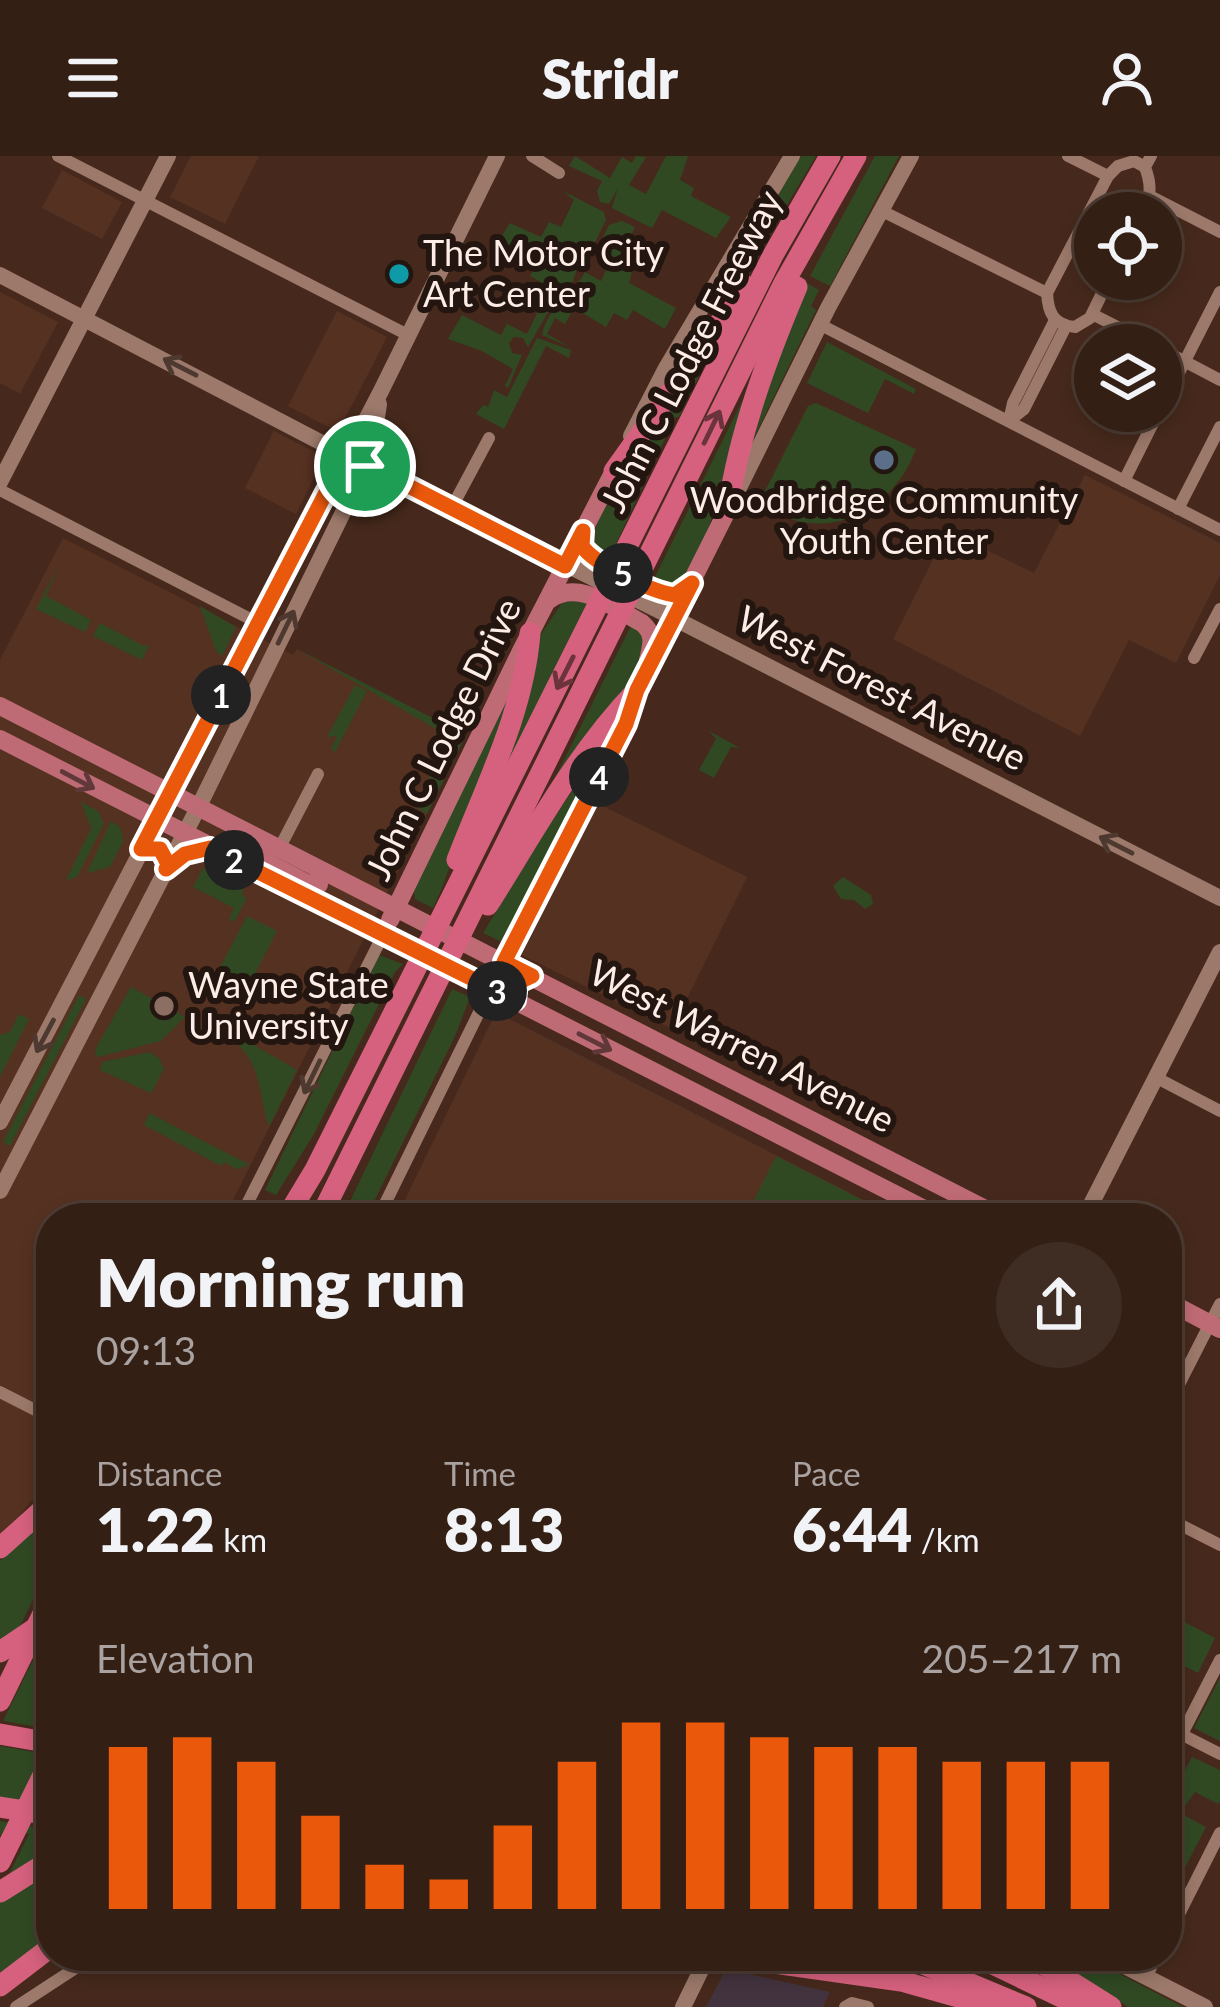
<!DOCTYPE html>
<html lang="en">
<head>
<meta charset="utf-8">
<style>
	body { margin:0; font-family:Lato,sans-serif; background:#3f2c22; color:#f1f3f6; height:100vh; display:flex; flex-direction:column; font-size:45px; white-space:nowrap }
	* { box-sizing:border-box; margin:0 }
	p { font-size:39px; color:#a9a2a0 }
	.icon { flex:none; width:66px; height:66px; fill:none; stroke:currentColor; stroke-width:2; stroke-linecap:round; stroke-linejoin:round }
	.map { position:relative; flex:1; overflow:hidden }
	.panel { position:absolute; left:36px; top:1047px; width:1146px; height:768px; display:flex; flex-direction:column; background:#341f15; border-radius:48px; box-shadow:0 6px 18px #0003,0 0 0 3px #4e3d34 }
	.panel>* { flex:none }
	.buttons { position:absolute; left:1074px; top:36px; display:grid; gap:24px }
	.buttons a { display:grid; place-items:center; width:108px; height:108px; border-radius:50%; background:#341f15; box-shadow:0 6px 18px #0003,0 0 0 3px #4e3d34; font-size:60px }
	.pin { position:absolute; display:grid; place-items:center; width:102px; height:102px; color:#fff; margin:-51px; border:6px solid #fff; border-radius:50%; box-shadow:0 3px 12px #0007 }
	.km { position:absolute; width:60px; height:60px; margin:-30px; border-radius:50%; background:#222; color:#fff; font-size:33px; line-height:60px; text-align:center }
	.round { display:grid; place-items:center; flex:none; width:126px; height:126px; border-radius:63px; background:#3f2c22 }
	.head { display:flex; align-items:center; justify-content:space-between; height:204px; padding:0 60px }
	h1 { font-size:66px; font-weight:800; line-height:90px }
	.stats { display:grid; grid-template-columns:repeat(3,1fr); gap:18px; height:204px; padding:12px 60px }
	.stats div { display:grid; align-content:center }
	.stats b { font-size:60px; font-weight:800 }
	.stats small { font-size:33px; font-weight:400 }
	.stats p { font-size:33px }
	.chart { height:336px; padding:24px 60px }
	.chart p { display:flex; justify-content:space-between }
	.chart svg { width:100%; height:216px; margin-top:12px; stroke:#ea580c; stroke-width:6 }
	header { display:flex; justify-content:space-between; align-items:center; height:156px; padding:0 60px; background:#341f15; font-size:54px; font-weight:800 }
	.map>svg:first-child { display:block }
	.built { fill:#553121 }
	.industrial { fill:#43333f }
	.green { fill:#304923 }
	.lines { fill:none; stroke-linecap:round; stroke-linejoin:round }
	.street { stroke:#9c796a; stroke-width:12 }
	.secondary { stroke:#9c796a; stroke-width:16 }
	.primary { stroke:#bf6b76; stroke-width:18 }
	.highway { stroke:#d6617e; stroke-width:21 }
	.oneway { stroke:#4d3930 }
	.oneway2 { stroke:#6b343c }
	.oneway3 { stroke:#613839 }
	.route-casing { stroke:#fff; stroke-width:24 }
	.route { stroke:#ea580c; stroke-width:15 }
	.culture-dot { fill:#0f9aa8; stroke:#231610; stroke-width:4.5 }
	.service-dot { fill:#5c6f8a; stroke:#231610; stroke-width:4.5 }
	.education-dot { fill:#8d6e63; stroke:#231610; stroke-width:4.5 }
	.labels { text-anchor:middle; stroke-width:12; stroke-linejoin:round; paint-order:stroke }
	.poi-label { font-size:36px; fill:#fdede6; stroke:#231610; text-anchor:start }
	.street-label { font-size:36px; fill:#fdede6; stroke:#231610 }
</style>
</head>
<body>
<header><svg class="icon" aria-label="menu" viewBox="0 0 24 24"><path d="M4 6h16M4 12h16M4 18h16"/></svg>Stridr<svg class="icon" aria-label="person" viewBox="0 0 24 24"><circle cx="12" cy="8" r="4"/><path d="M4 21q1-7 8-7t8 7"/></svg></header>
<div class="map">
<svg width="1220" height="1851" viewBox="0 0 1220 1851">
	<rect width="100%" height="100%" fill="#46291c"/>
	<!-- built -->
	<g class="built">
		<polygon points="191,0 259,0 225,68 170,41"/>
		<polygon points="62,14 122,46 102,83 42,52"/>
		<polygon points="0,136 58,166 20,238 0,227"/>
		<polygon points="337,155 387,181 338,276 288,250"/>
		<polygon points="274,275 324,301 296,358 245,332"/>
		<polygon points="1085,319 1220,387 1220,419 1176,507 1129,484 1080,580 893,483 938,394 952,401 962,382 1034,417"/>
		<polygon points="63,382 293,499 297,493 466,579 224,1062 51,1062 51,1318 13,1369 0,1379 0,504"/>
		<polygon points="597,647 747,721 672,873 522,799"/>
		<polygon points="496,856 899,1062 396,1062"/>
	</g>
	<!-- industrial -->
	<polygon class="industrial" points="726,1813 830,1836 823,1851 706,1851"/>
	<!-- green -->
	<g class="green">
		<polygon points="575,0 610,22 622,1 632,7 636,0 646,1 629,29 646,38 666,0 688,0 680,24 694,32 691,40 731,61 716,82 662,54 652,72 612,52 618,32 609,48 600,46 597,35 602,25 569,10"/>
		<polygon points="801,0 816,0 760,94 749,88"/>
		<polygon points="875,0 899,0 830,130 810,120"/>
		<polygon points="563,35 604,56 606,64 586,104 567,97 565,102 578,109 572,128 559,137 528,191 523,182 514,181 509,187 512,197 522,199 508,232 505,230 513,213 482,195 448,183 462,159 501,179 507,168 527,178 550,131 530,120 536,108 496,89 510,67 541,81 549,66 561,71 574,44"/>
		<path d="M622 65 635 71 617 108 632 117 629 127 676 152 665 173 633 154 627 164 614 157 606 171 574 152 565 168 555 162 547 178 570 191 542 179C548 149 572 141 585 116L601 125 606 114 600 110 611 88 602 83 609 69Z"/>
		<polygon points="807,127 819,134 811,150 816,154 748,294 774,211"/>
		<polygon points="537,182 571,194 569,202 546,190 504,273 476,258 483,249 488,251 494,234 507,241"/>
		<polygon points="827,186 916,233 914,238 885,223 868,257 807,227"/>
		<polygon points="760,209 763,210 708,373 682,425 669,431 653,425"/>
		<path d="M696 212H703L679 261H675L609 403 594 393C583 361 674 243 696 212Z"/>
		<path d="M816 247 916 293C891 360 820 391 759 347L808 250Z"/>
		<polygon points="59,409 46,440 91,464 85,476 36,453"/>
		<polygon points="564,444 587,447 498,628 541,478"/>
		<polygon points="200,450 236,471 222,500 216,495"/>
		<polygon points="100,467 144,490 149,489 142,504 93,480"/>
		<path d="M631 470 645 481C646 520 569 610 544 644Z"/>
		<polygon points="297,493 466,579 427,658 415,650 450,581"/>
		<polygon points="518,518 442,732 433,752 415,743 414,734"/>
		<polygon points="355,529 367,535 335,596 331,593 337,580 327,581"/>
		<polygon points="621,564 504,787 483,777 551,666"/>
		<polygon points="709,575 740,592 731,591 714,622 699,614 716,583"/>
		<polygon points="81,646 98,655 104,668 77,721 66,724 91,672"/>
		<polygon points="111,665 121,672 123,686 110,711 87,717"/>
		<polygon points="203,712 244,734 242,739 247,742 234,766 229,763 234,752 193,731"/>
		<polygon points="843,721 871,739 873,748 865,753 854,744 841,743 833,730"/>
		<polygon points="247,760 277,775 247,834 216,819"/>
		<polygon points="379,799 403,808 395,816 314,978 276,1039 265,1034"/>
		<polygon points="131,831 185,861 161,885 98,901 95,898 97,890"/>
		<polygon points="452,833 470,841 456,878 366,1062 342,1062"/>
		<polygon points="79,839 86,843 10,990 3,986"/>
		<polygon points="19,858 29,863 0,921 0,879 10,876"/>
		<path d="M242 882 297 914 269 971C260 946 262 911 239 890Z"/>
		<polygon points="149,896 159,902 164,913 151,937 100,914 102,906"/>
		<polygon points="149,957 250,1009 236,1013 224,1006 221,1010 144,969"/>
		<polygon points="776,1000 898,1062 745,1062"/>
		<polygon points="51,1359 51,1408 18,1474 0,1486 0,1405"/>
		<polygon points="1167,1457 1215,1482 1198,1517 1167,1501"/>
		<polygon points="51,1474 51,1573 3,1565 46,1478"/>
		<polygon points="1220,1522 1220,1585 1194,1572"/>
		<polygon points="0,1590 51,1599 51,1652 0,1643"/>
		<polygon points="1192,1601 1220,1614 1220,1645 1218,1648 1195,1636 1180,1657 1206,1671 1167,1746 1167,1648"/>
		<polygon points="0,1665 51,1674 51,1780 0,1817 0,1737 29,1678 5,1672 0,1680"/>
		<polygon points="1045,1800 1085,1800 1183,1851 1128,1851"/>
	</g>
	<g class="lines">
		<!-- street -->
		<g class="street">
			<polyline points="58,0 406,178"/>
			<polyline points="532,0 559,17"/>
			<polyline points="1068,0 1108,20"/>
			<polyline points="1150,40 1220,76"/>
			<polyline points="880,54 1047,137"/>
			<path d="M1142 57C1151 39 1152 30 1145 11L1151 0"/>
			<path d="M1109 123 1090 162 1075 171C1053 169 1048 156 1047 137L1108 20 1118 10 1134 5 1145 11"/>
			<polyline points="1092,158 1153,189"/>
			<polyline points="821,169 1220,374"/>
			<polyline points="1161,193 1220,224"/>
			<polyline points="1161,252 1220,136"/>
			<polyline points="1009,265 1024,253 1066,170"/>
			<polyline points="1009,265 1013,247 1055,164"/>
			<polyline points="1124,325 1159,255"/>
			<polyline points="0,334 258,467"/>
			<polyline points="451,353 489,282"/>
			<polyline points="1178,353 1220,271"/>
			<polyline points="1194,502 1220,453"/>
			<polyline points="279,693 318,618"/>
			<polyline points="1155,921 1220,955"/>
			<polyline points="240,1062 383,779"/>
			<polyline points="378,1062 491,832"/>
			<polyline points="0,1236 51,1262"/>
			<polyline points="1167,1252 1220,1148"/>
			<polyline points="1167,1362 1220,1389"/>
			<polyline points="1167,1571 1220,1598"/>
			<polyline points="1182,1578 1220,1504"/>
			<polyline points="1167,1782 1220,1677"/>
			<polyline points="1146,1821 1157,1800"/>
			<polyline points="16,1851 94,1800"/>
			<polyline points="845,1851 852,1847 868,1851"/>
		</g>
		<!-- secondary -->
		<g class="secondary">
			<polyline points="0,119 366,310 654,452 1220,742"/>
			<polyline points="631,280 666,212 792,0"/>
			<polyline points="0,326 168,0"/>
			<polyline points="735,340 828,152 911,0"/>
			<polyline points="0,966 381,235 497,0"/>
			<polyline points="0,1035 198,652 356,330 372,294 379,248"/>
			<polyline points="1084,1062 1220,796"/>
			<polyline points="1105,1800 1205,1851"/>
			<polyline points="683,1851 708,1800"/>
		</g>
		<!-- primary -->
		<g class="primary">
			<path d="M583 375 582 390C595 409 652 436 675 439L692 427"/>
			<path d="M549 444C579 422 613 452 642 467 655 478 652 488 648 504"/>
			<polyline points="0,550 1003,1062"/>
			<polyline points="0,583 942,1062"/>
			<polyline points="239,704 261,703 312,730 319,728 319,714"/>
			<polyline points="165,713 185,698 210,691"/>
			<polyline points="390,764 521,495 614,315"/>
			<polyline points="499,817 626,568 637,534 728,353"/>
			<polyline points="1167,1145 1220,1173"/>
		</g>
		<!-- highway -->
		<g class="highway">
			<polyline points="614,315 746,130"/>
			<path d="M728 353C739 277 767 202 797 131"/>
			<path d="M457 704C485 631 524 556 530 477"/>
			<path d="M488 749C534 676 577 596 637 534"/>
			<polyline points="286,1062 315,1014 773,99 830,0"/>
			<polyline points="320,1062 784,127 856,0"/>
			<polyline points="0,1392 51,1346"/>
			<polyline points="0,1496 34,1473"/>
			<polyline points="0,1545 51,1441"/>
			<polyline points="0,1578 51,1587"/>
			<polyline points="0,1651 51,1659"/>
			<polyline points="0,1706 51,1603"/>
			<polyline points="0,1736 51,1704"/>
			<polyline points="724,1800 901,1825 994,1851"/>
			<polyline points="904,1800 1026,1851"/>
			<polyline points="976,1800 1082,1851"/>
			<polyline points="1030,1800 1111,1851"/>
			<polyline points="0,1830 51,1791"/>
		</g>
	</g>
	<!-- one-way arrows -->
	<defs><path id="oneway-shaft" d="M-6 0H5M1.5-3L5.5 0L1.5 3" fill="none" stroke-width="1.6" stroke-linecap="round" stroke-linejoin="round" transform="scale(3)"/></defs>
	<g class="oneway">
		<use href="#oneway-shaft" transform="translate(180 211) rotate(-153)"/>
		<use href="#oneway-shaft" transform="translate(286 471) rotate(-64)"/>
		<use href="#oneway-shaft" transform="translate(1116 689) rotate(-153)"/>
		<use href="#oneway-shaft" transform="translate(45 880) rotate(118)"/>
		<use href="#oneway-shaft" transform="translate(312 921) rotate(116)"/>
	</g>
	<g class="oneway2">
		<use href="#oneway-shaft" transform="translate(712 271) rotate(-64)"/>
		<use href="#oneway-shaft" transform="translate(565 517) rotate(117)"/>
	</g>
	<g class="oneway3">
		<use href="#oneway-shaft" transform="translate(78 624) rotate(28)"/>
		<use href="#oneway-shaft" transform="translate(595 886) rotate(27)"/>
	</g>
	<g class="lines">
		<!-- route casing -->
		<g class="route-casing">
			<path id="route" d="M346 298 565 410 583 375 582 390C594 408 652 436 675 439L692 427 637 534 626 568 504 806 532 820 517 827 515 844 210 692 185 698 166 713 168 708 160 693H141Z"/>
		</g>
		<!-- route -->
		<use href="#route" class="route"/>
	</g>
	<!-- markers -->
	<circle class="culture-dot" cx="399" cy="118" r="12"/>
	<circle class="service-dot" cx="884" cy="304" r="12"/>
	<circle class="education-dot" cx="164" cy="850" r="12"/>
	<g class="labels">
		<!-- poi labels -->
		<g class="poi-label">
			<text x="423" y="110">The Motor City<tspan x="423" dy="41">Art Center</tspan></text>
			<text x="884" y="357" text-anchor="middle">Woodbridge Community<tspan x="884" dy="41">Youth Center</tspan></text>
			<text x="188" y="842">Wayne State<tspan x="188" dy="41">University</tspan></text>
		</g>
		<!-- street labels -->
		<g class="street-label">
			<text transform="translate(691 195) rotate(-63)" y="13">John C Lodge Freeway</text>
			<text transform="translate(882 532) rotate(27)" y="13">West Forest Avenue</text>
			<text transform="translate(443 583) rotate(-64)" y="13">John C Lodge Drive</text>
			<text transform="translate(742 890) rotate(27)" y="13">West Warren Avenue</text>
		</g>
	</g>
</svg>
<div class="buttons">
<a><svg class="icon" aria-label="locate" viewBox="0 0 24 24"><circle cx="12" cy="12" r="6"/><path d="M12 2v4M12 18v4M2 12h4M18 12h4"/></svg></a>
<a><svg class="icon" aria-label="layers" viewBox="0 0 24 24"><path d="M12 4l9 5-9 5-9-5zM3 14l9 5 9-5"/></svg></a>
</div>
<div class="pin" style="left:365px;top:310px;background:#1e9e55"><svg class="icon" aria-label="arrive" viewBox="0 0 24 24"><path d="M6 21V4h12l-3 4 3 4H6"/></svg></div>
<b class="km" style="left:221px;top:539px">1</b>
<b class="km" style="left:234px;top:704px">2</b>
<b class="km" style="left:497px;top:835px">3</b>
<b class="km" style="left:599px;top:621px">4</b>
<b class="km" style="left:623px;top:417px">5</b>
<section class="panel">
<div class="head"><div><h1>Morning run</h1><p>09:13</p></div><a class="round"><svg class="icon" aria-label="share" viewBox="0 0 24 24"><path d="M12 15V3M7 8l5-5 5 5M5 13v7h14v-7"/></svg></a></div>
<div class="stats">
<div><p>Distance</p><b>1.22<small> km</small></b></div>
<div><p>Time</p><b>8:13</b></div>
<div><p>Pace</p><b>6:44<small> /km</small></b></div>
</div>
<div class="chart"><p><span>Elevation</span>205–217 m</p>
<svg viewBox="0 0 160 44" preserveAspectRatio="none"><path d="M5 44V11M15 44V9M25 44V14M35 44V25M45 44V35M55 44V38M65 44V27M75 44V14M85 44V6M95 44V6M105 44V9M115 44V11M125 44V11M135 44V14M145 44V14M155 44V14"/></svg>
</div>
</section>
</div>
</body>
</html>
